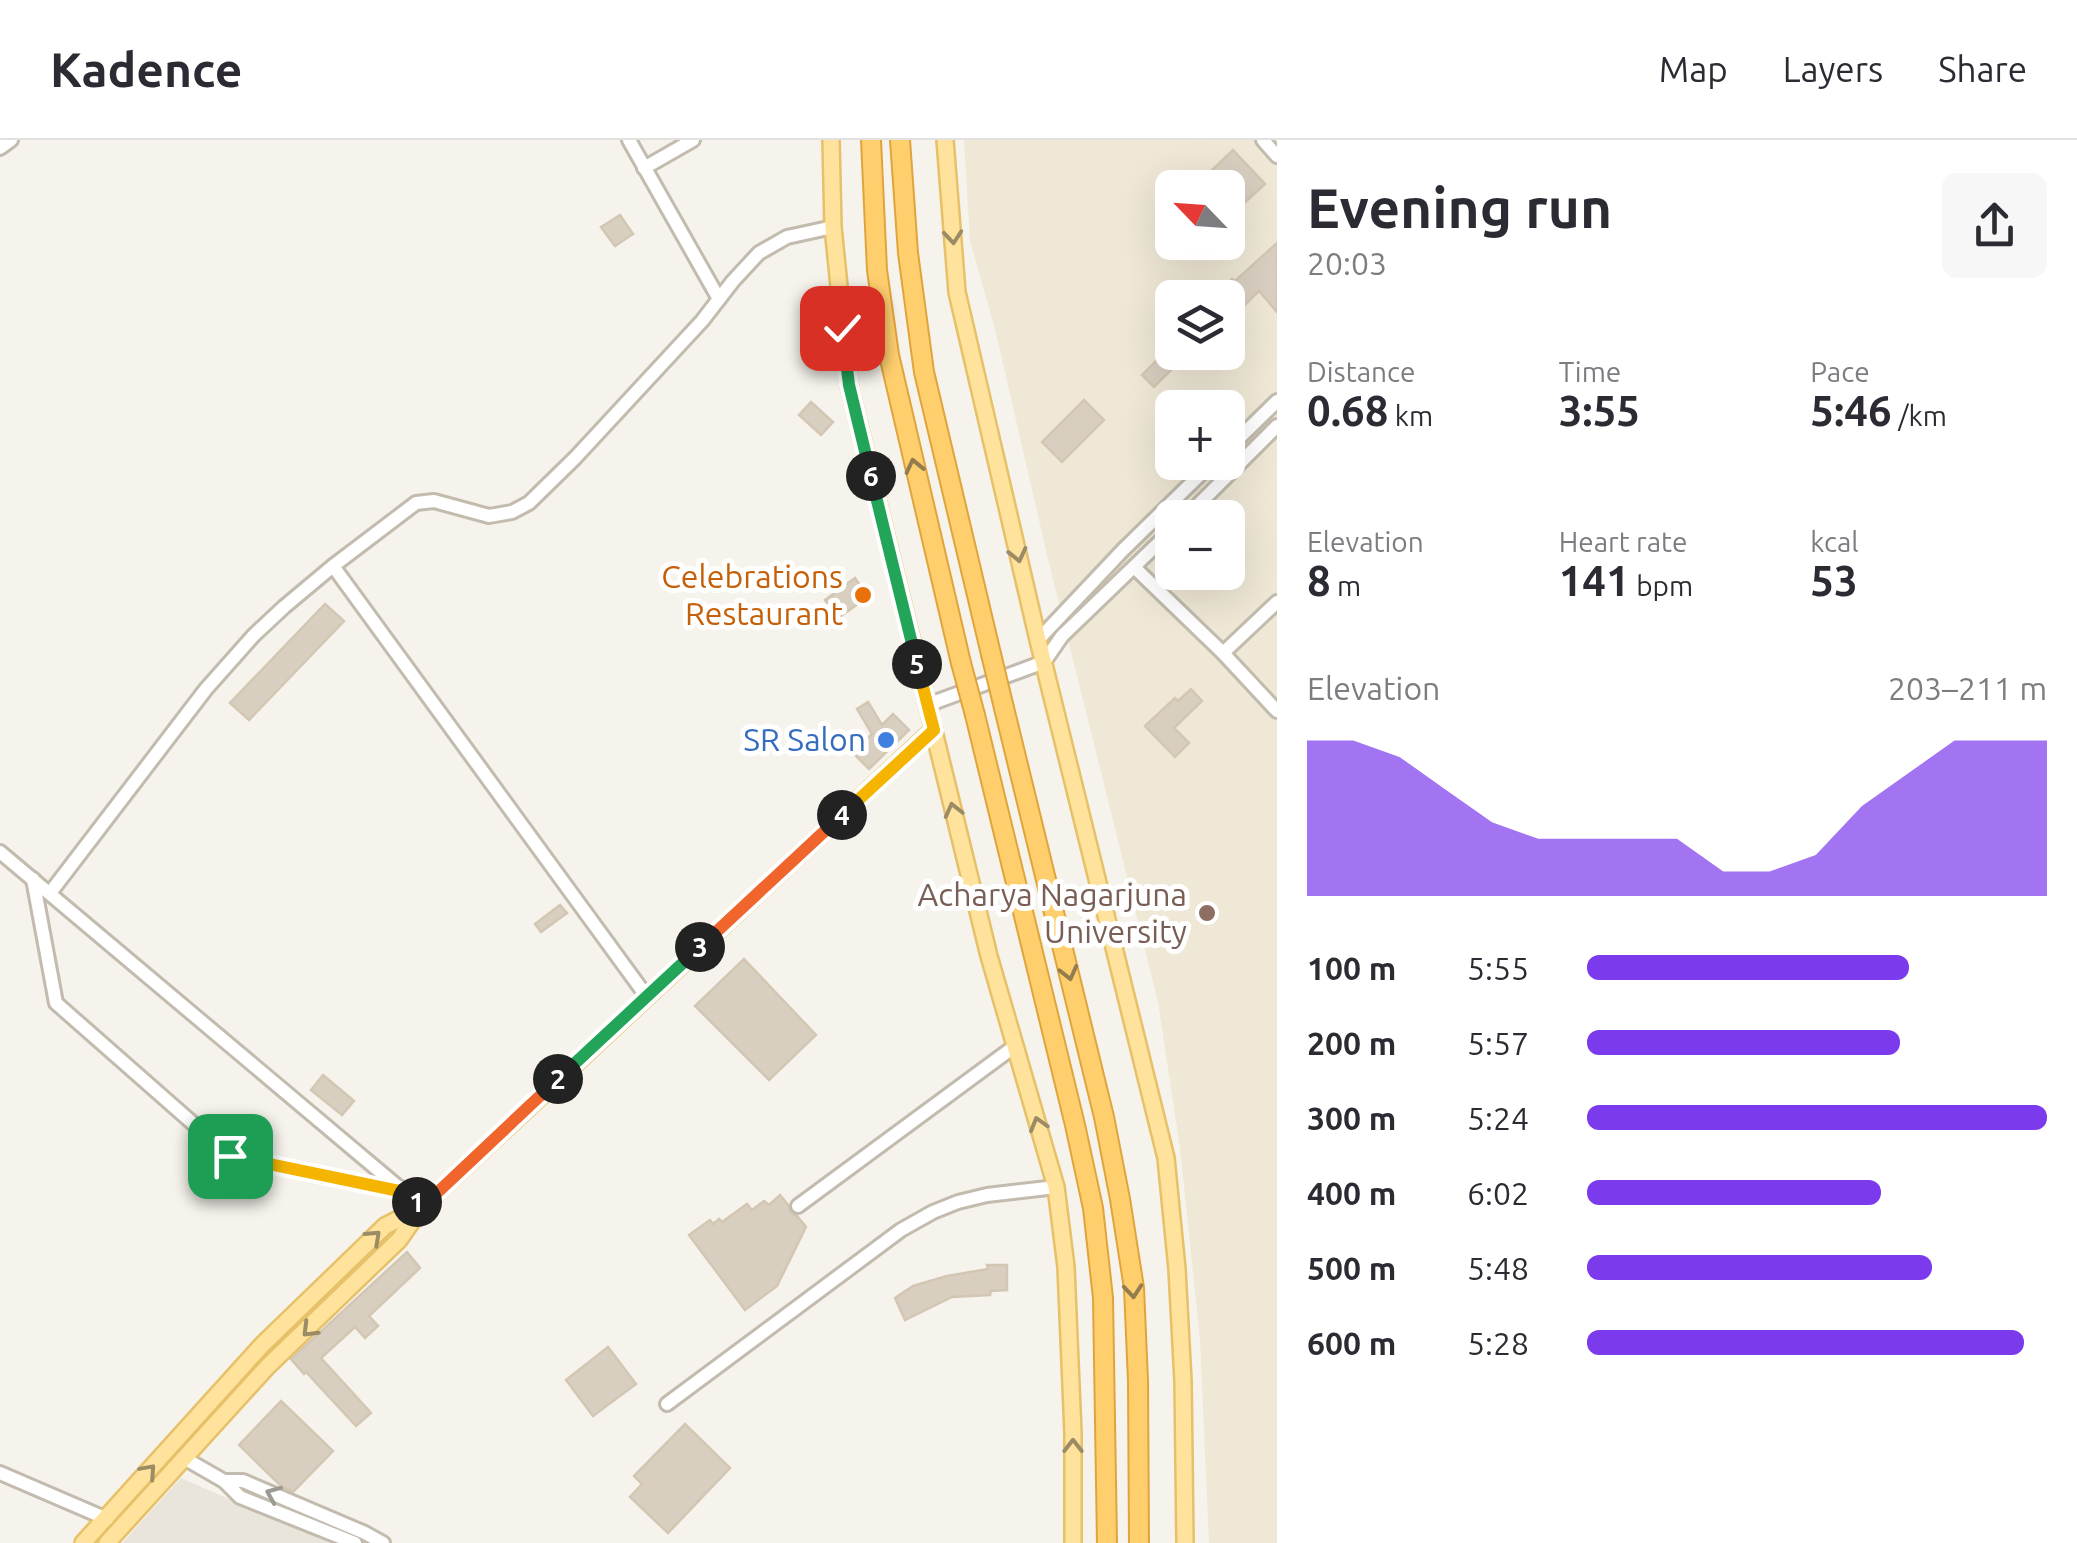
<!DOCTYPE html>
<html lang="en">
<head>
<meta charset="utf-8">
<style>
	body { margin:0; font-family:Ubuntu,sans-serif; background:#f7f7f7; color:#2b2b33; height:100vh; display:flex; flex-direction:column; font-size:38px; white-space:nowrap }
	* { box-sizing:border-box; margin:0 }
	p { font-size:32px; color:#7c7c81 }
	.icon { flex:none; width:55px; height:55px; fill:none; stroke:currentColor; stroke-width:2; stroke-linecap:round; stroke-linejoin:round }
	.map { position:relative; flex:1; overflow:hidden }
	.sheet { display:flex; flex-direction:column; background:#fff; width:800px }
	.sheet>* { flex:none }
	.needle { width:65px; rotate:295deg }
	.controls { position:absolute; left:1155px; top:30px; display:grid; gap:20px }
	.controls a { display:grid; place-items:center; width:90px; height:90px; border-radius:15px; background:#fff; box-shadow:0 10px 40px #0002; font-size:50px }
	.pin { position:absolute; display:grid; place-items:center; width:85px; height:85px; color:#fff; margin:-42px; border-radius:20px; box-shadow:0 5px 15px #0006 }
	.km { position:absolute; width:50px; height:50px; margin:-25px; border-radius:50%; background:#222; color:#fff; font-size:28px; line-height:50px; text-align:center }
	.round { display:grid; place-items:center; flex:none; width:105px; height:105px; border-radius:15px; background:#f7f7f7 }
	.head { display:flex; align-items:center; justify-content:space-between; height:170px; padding:0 30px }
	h1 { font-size:55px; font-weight:700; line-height:75px }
	.metrics { display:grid; grid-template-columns:repeat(3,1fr); gap:15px; height:170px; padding:10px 30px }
	.metrics div { display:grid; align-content:center }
	.metrics b { font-size:42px; font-weight:700 }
	.metrics small { font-size:28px; font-weight:400 }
	.metrics p { font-size:28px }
	.chart { height:280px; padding:20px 30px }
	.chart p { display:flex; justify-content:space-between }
	.chart svg { width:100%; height:180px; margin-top:10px; fill:#7c3aed; opacity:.7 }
	ul { padding:0 30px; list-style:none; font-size:32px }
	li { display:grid; grid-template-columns:160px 120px 1fr; align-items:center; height:75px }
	li i { height:25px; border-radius:12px; background:#7c3aed }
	header { display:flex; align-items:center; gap:60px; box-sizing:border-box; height:140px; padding:0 50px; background:#fff; border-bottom:2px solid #e1e1e2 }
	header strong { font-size:48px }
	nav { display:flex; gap:55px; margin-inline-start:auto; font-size:35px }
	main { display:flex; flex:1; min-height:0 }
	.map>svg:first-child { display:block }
	.residential { fill:#eae5da }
	.education { fill:#efe8d6; fill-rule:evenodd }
	.building { fill:#d8cfc1; stroke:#d3c7b4; stroke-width:2.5 }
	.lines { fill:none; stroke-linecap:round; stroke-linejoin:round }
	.minor-casing { stroke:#c2bbae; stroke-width:18 }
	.major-casing { stroke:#e6c16a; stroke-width:20 }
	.highway-casing { stroke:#e0a43c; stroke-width:22 }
	.minor { stroke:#fff; stroke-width:12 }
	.major { stroke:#ffe39c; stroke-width:15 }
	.highway { stroke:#ffcf6e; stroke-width:18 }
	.highway-bridge-casing { stroke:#e0a43c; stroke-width:22; stroke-linecap:butt }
	.highway-bridge { stroke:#ffcf6e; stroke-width:18 }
	.oneway { stroke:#9c8c66 }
	.oneway2 { stroke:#937c4e }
	.oneway3 { stroke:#9c9892 }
	.split-1-casing { stroke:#fff; stroke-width:20 }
	.split-2-casing { stroke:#fff; stroke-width:20 }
	.split-3-casing { stroke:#fff; stroke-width:20 }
	.split-4-casing { stroke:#fff; stroke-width:20 }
	.split-5-casing { stroke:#fff; stroke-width:20 }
	.split-6-casing { stroke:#fff; stroke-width:20 }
	.split-7-casing { stroke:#fff; stroke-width:20 }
	.split-1 { stroke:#f5b400; stroke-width:12 }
	.split-2 { stroke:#f0652b; stroke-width:12 }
	.split-3 { stroke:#22a559; stroke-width:12 }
	.split-4 { stroke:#f0652b; stroke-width:12 }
	.split-5 { stroke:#f5b400; stroke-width:12 }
	.split-6 { stroke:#22a559; stroke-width:12 }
	.split-7 { stroke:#22a559; stroke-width:12 }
	.food-dot { fill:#e8710a; stroke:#fff; stroke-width:4 }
	.shop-dot { fill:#3f7fe0; stroke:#fff; stroke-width:4 }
	.education-dot { fill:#8d6e63; stroke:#fff; stroke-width:4 }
	.labels { text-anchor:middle; stroke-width:10; stroke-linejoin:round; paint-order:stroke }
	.food-label { font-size:32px; fill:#c56008; stroke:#fff; text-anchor:end }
	.shop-label { font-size:32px; fill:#366cbe; stroke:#fff; text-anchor:end }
	.education-label { font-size:32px; fill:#785e54; stroke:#fff; text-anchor:end }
</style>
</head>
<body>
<header>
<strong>Kadence</strong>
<nav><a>Map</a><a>Layers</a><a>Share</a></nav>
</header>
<main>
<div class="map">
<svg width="1277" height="1403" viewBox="0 0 1277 1403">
	<rect width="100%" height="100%" fill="#f6f3ec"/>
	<!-- residential -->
	<polygon class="residential" points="181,1338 330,1403 122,1403"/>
	<!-- education -->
	<path class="education" d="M964 0H1277V1403H1209L1200 1200 1180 1008 1158 862 1048 419 995 189 970 101ZM1172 48H1228V102H1172ZM1172 158H1228V212H1172ZM1172 268H1228V322H1172ZM1172 378H1228V432H1172Z"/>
	<!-- building -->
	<g class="building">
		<polygon points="1233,10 1265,44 1242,65 1211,31"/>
		<polygon points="620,75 633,94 615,106 601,87"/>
		<polygon points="1277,103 1277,172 1259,151 1228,181 1228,158 1213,158 1232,139 1235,141"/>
		<polygon points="1171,206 1172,212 1177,212 1183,218 1154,247 1142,235"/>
		<polygon points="1084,260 1104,280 1062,322 1042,302"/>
		<polygon points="811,262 833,282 821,295 799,275"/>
		<polygon points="855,438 868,457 838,478 825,460"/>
		<polygon points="325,464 344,481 249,580 230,563"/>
		<polygon points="1191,549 1202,561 1174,588 1189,603 1175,617 1145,586 1175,558 1178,561"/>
		<polygon points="868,562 882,585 893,574 909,590 869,629 853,613 872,594 857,569"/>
		<polygon points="560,765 567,773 541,792 535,784"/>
		<polygon points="744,819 816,895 769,940 695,866"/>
		<polygon points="323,935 354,961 342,975 311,950"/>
		<polygon points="780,1055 788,1065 791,1073 797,1076 806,1087 777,1146 745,1170 689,1095 710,1080 713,1084 719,1079 722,1082 747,1064 752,1070 764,1061 769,1065"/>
		<polygon points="407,1112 420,1128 369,1176 378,1186 365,1198 355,1187 321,1218 371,1273 356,1286 306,1232 304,1234 291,1219"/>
		<polygon points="987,1125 1007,1125 1007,1150 991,1151 990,1155 952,1157 905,1180 895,1158 913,1146 947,1136 988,1129"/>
		<polygon points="608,1207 636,1244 593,1276 566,1240"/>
		<polygon points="281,1261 333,1311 293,1352 282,1347 239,1305"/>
		<polygon points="685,1284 730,1328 668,1393 630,1357 642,1344 634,1336"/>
	</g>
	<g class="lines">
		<!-- minor casing -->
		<g class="minor-casing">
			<g id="minor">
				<polyline points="629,0 719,159"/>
				<polyline points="1263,0 1277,16"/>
				<polyline points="0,8 11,0"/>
				<polyline points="644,28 693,0"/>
				<polyline points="1228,309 1277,261"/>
				<polyline points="1185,378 1277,286"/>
				<polyline points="333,426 647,857"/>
				<polyline points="1135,428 1223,513 1277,571"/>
				<polyline points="1038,500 1123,410 1213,322"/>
				<polyline points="1223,513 1277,462"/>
				<polyline points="927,565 1044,522 1062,496 1172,390"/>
				<polyline points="0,712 422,1067"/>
				<polyline points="33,739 56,863 230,1016 401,1051"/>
				<polyline points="50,753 206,549 254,495 284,467 333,426 416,363 434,361 489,376 512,372 529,363 575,318 702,181 733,141 759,113 787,97 833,87"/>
				<polyline points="798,1066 1015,906"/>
				<polyline points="667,1264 901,1090 933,1072 958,1062 987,1055 1056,1047"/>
				<polyline points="184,1318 224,1341 240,1357 355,1403"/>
				<polyline points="0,1333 107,1379"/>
				<polyline points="224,1341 243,1341 365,1393 383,1403"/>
			</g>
		</g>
		<!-- major casing -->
		<g class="major-casing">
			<g id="major">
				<polyline points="831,0 833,87 849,245 989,816 1056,1047 1066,1127 1073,1293 1073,1403"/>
				<polyline points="945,0 957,152 1038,500 1166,1018 1177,1129 1183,1241 1185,1403"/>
				<polyline points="83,1403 262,1205 385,1086 418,1069"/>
				<polyline points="107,1403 268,1226 399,1100 422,1067 934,589"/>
			</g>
		</g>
		<!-- highway casing -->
		<g class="highway-casing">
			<g id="highway">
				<polyline points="871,0 877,130 889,215 961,523"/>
				<polyline points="900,0 908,113 924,232 991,514"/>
				<polyline points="1004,568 1104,977 1120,1059 1134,1148 1138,1241 1139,1403"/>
				<polyline points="975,575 1075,985 1093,1068 1103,1158 1107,1403"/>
			</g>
		</g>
		<!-- minor -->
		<use href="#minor" class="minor"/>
		<!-- major -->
		<use href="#major" class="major"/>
		<!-- highway -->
		<use href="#highway" class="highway"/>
		<!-- highway-bridge casing -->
		<g class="highway-bridge-casing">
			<g id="highway-bridge">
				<polyline points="991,514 1004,568"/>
				<polyline points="961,523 975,575"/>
			</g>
		</g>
		<!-- highway-bridge -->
		<use href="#highway-bridge" class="highway-bridge"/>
	</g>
	<!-- one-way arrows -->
	<defs><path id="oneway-chevron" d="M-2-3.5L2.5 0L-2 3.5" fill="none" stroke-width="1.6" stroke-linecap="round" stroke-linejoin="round" transform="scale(2.5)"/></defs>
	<g class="oneway">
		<use href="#oneway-chevron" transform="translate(953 97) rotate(85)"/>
		<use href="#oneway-chevron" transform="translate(1018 415) rotate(77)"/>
		<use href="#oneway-chevron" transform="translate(953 670) rotate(-104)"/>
		<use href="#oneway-chevron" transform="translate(1038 984) rotate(-106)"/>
		<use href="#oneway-chevron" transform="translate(374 1097) rotate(-43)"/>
		<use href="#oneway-chevron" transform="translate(309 1190) rotate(135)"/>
		<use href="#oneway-chevron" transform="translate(1073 1306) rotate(-90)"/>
		<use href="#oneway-chevron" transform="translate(149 1331) rotate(-48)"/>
	</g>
	<g class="oneway2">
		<use href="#oneway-chevron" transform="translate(914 326) rotate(-103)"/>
		<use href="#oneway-chevron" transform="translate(1069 833) rotate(76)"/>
		<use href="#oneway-chevron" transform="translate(1133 1151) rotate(85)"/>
	</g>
	<use class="oneway3" href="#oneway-chevron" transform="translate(273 1354) rotate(-157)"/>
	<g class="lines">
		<!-- split-1 casing -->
		<g class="split-1-casing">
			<polyline id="split-1" points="230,1016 404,1052 417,1062"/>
		</g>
		<!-- split-2 casing -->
		<g class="split-2-casing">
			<polyline id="split-2" points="417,1062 422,1067 558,939"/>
		</g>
		<!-- split-3 casing -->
		<g class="split-3-casing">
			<polyline id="split-3" points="558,939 700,807"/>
		</g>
		<!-- split-4 casing -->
		<g class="split-4-casing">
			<polyline id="split-4" points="700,807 842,675"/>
		</g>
		<!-- split-5 casing -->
		<g class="split-5-casing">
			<polyline id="split-5" points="842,675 934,590 917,524"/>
		</g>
		<!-- split-6 casing -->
		<g class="split-6-casing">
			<polyline id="split-6" points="871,336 917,524"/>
		</g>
		<!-- split-7 casing -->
		<g class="split-7-casing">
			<polyline id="split-7" points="842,188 849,245 871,336"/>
		</g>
		<!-- split-1 -->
		<use href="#split-1" class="split-1"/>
		<!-- split-2 -->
		<use href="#split-2" class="split-2"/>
		<!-- split-3 -->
		<use href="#split-3" class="split-3"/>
		<!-- split-4 -->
		<use href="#split-4" class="split-4"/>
		<!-- split-5 -->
		<use href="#split-5" class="split-5"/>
		<!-- split-6 -->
		<use href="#split-6" class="split-6"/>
		<!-- split-7 -->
		<use href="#split-7" class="split-7"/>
	</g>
	<!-- markers -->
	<circle class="food-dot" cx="863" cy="455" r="10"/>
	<circle class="shop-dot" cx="886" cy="600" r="10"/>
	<circle class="education-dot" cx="1207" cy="773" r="10"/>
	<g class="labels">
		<!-- food labels -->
		<g class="food-label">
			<text x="843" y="448">Celebrations<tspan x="843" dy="37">Restaurant</tspan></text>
		</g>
		<!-- shop labels -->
		<g class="shop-label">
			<text x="866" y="611">SR Salon</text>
		</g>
		<!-- education labels -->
		<g class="education-label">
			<text x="1187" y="766">Acharya Nagarjuna<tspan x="1187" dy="37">University</tspan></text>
		</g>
	</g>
</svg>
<div class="controls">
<a><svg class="needle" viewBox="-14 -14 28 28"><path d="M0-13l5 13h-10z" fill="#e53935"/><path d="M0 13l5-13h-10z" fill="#7c7c81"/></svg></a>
<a><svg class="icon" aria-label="layers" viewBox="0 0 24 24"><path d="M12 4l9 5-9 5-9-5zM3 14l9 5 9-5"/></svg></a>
<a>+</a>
<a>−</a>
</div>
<div class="pin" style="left:230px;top:1016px;background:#1e9e55"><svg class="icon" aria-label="arrive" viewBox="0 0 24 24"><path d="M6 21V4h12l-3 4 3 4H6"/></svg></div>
<div class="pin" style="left:842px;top:188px;background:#d93025"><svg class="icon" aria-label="check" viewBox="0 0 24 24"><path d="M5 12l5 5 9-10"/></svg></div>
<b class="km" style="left:417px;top:1062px">1</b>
<b class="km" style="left:558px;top:939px">2</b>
<b class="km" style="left:700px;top:807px">3</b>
<b class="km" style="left:842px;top:675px">4</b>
<b class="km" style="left:917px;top:524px">5</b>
<b class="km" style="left:871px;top:336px">6</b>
</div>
<section class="sheet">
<div class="head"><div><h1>Evening run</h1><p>20:03</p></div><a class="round"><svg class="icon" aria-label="share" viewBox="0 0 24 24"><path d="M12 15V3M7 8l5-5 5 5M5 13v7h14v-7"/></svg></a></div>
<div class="metrics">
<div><p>Distance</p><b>0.68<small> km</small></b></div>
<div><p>Time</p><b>3:55</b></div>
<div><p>Pace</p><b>5:46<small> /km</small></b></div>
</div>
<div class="metrics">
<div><p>Elevation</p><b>8<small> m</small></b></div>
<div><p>Heart rate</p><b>141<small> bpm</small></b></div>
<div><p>kcal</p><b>53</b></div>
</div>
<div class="chart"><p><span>Elevation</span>203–211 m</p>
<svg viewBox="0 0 160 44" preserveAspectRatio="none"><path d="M0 44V6L10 6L20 10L30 18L40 26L50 30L60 30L70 30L80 30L90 38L100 38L110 34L120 22L130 14L140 6L150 6L160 6V44z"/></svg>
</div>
<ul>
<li><b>100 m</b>5:55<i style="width:70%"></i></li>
<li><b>200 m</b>5:57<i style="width:68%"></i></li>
<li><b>300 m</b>5:24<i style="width:100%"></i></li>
<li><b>400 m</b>6:02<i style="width:64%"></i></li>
<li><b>500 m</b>5:48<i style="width:75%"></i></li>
<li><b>600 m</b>5:28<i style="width:95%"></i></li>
</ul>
</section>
</main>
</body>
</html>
